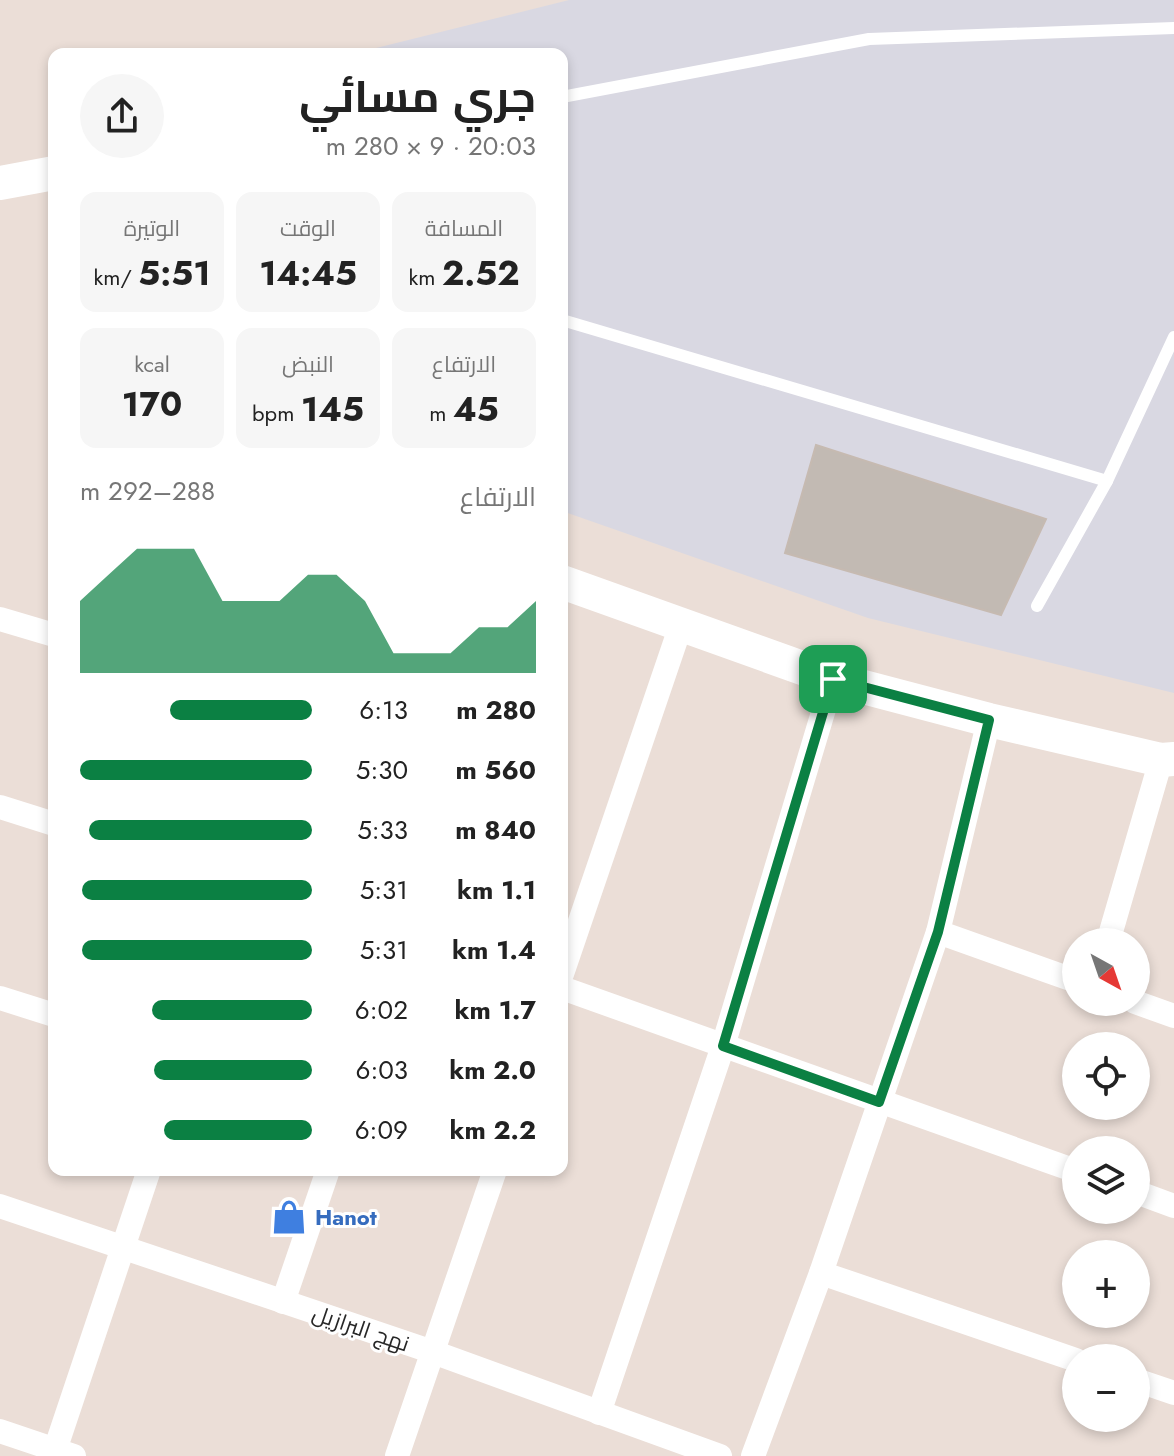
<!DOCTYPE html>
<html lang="ar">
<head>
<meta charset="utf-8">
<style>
	body { margin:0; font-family:Jost,Cairo,sans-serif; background:#f6f6f6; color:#222; direction:rtl; height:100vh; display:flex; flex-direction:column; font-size:30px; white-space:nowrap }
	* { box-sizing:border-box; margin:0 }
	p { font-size:26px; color:#767676 }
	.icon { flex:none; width:44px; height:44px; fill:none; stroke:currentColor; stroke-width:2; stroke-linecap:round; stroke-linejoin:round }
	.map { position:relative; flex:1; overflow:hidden; direction:ltr }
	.sheet { position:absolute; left:48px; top:48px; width:520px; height:1128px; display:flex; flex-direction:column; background:#fff; border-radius:16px; box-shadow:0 4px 12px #0003; direction:rtl }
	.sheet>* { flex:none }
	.needle { width:52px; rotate:140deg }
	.fabs { position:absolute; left:1062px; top:928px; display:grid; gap:16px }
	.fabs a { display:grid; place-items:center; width:88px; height:88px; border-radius:50%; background:#fff; box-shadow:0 4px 12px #0003; font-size:40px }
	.pin { position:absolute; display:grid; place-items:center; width:68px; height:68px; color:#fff; margin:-34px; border-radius:16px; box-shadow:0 4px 12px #0006 }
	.round { display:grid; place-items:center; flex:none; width:84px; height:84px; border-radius:42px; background:#f6f6f6 }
	.headline { display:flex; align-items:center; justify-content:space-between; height:136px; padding:0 32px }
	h1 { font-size:44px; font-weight:700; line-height:60px }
	.stats { display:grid; grid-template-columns:repeat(3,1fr); gap:12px; height:136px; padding:8px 32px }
	.stats div { display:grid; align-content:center; border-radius:16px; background:#f6f6f6; text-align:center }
	.stats b { font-size:34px; font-weight:700 }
	.stats small { font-size:22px; font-weight:400 }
	.stats p { font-size:22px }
	.chart { height:224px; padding:16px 32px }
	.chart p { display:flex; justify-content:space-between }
	.chart svg { width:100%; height:144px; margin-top:8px; fill:#0b8043; opacity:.7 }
	ul { padding:0 32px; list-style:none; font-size:26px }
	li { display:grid; grid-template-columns:128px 96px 1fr; align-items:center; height:60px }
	li i { height:20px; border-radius:10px; background:#0b8043 }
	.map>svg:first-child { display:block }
	.industrial { fill:#d9d8e2 }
	.building { fill:#c2bab3; stroke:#c6bab1; stroke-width:2 }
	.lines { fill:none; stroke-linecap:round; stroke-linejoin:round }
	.lane { stroke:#fff; stroke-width:12 }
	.street { stroke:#fff; stroke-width:24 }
	.secondary { stroke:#fff; stroke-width:34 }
	.route-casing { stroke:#fff; stroke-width:16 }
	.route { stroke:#0b8043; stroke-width:10 }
	.labels { text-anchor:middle; stroke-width:6; stroke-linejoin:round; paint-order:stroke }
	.shop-label { font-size:22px; font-weight:bold; fill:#366cbe; stroke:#fff; text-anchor:start }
	.street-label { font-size:22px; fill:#272727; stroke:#fff }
</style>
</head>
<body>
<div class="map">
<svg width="1174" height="1456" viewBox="0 0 1174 1456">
	<rect width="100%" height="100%" fill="#ebded7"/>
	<!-- industrial -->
	<polygon class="industrial" points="569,0 1174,0 1174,693 868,618 562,511 562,54 352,54"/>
	<!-- building -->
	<polygon class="building" points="816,445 1046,519 1001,615 785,553"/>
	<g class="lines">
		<!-- lane -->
		<g class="lane">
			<polyline points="562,97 869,39 1174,28"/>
			<polyline points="562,320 1107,481"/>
			<polyline points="1037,606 1107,481 1174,337"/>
		</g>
		<!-- street -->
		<g class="street">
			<polyline points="0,619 54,635"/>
			<polyline points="0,807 54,824"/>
			<polyline points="938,932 1076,981"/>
			<polyline points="1108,942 1161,760"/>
			<polyline points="562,974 681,625"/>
			<polyline points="562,988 1076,1171"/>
			<polyline points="0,998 54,1015"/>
			<polyline points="1135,1002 1174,1016"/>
			<polyline points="1136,1192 1174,1206"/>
			<polyline points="0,1206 433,1352 720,1456"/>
			<polyline points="821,1273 1076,1360"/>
			<polyline points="283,1302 328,1170"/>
			<polyline points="1136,1380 1174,1393"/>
			<polyline points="599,1413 723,1046 833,679"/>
			<polyline points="0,1431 74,1456"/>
			<polyline points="53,1456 149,1170"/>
			<polyline points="397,1456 495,1170"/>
			<polyline points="753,1456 821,1273 938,932 989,720"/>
		</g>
		<!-- secondary -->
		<g class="secondary">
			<polyline points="0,183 54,173"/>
			<polyline points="562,582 833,679 989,720 1161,760 1174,759"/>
		</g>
	</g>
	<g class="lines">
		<!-- route casing -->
		<g class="route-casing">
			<polygon id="route" points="833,679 989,720 938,932 879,1102 723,1046"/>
		</g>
		<!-- route -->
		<use href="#route" class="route"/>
	</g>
	<!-- icons -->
	<defs>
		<g id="shop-bare" transform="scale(2.76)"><path d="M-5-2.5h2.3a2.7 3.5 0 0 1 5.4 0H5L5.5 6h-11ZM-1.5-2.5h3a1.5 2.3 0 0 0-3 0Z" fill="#3f7fe0" stroke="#fff" stroke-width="2.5" paint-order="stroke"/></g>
	</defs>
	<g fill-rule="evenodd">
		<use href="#shop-bare" x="289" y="1217"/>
	</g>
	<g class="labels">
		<!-- shop labels -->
		<g class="shop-label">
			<text x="315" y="1225">Hanot</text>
		</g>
		<!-- street labels -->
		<g class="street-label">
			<text transform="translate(361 1328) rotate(19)" y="8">نهج البرازيل</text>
		</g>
	</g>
</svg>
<div class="fabs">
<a><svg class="needle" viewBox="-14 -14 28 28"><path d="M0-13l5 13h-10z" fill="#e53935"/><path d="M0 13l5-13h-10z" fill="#767676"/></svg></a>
<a><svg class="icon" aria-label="locate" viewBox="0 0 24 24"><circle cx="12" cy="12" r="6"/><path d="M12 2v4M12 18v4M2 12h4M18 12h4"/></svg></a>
<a><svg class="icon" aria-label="layers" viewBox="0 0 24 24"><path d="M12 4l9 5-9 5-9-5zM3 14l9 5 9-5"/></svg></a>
<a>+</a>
<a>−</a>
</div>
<div class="pin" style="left:833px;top:679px;background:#1e9e55"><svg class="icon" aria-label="arrive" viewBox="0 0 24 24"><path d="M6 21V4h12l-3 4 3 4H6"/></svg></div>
<section class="sheet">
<div class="headline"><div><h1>جري مسائي</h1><p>20:03 · 9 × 280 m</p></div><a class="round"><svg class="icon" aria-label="share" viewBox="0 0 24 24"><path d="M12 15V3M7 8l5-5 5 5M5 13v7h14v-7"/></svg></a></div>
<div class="stats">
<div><p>المسافة</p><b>2.52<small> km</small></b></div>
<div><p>الوقت</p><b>14:45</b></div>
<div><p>الوتيرة</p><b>5:51<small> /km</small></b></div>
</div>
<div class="stats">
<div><p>الارتفاع</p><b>45<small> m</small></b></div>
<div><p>النبض</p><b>145<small> bpm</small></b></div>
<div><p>kcal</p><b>170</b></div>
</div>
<div class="chart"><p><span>الارتفاع</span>288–292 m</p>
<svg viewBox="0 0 160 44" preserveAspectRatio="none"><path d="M0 44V22L10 14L20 6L30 6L40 6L50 22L60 22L70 22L80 14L90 14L100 22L110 38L120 38L130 38L140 30L150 30L160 22V44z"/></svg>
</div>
<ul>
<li><b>280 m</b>6:13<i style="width:61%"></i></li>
<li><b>560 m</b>5:30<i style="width:100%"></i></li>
<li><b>840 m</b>5:33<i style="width:96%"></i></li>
<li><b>1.1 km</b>5:31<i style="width:99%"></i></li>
<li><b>1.4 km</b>5:31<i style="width:99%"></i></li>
<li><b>1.7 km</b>6:02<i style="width:69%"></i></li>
<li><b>2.0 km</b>6:03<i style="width:68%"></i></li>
<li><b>2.2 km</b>6:09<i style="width:64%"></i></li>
</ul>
</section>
</div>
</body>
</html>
